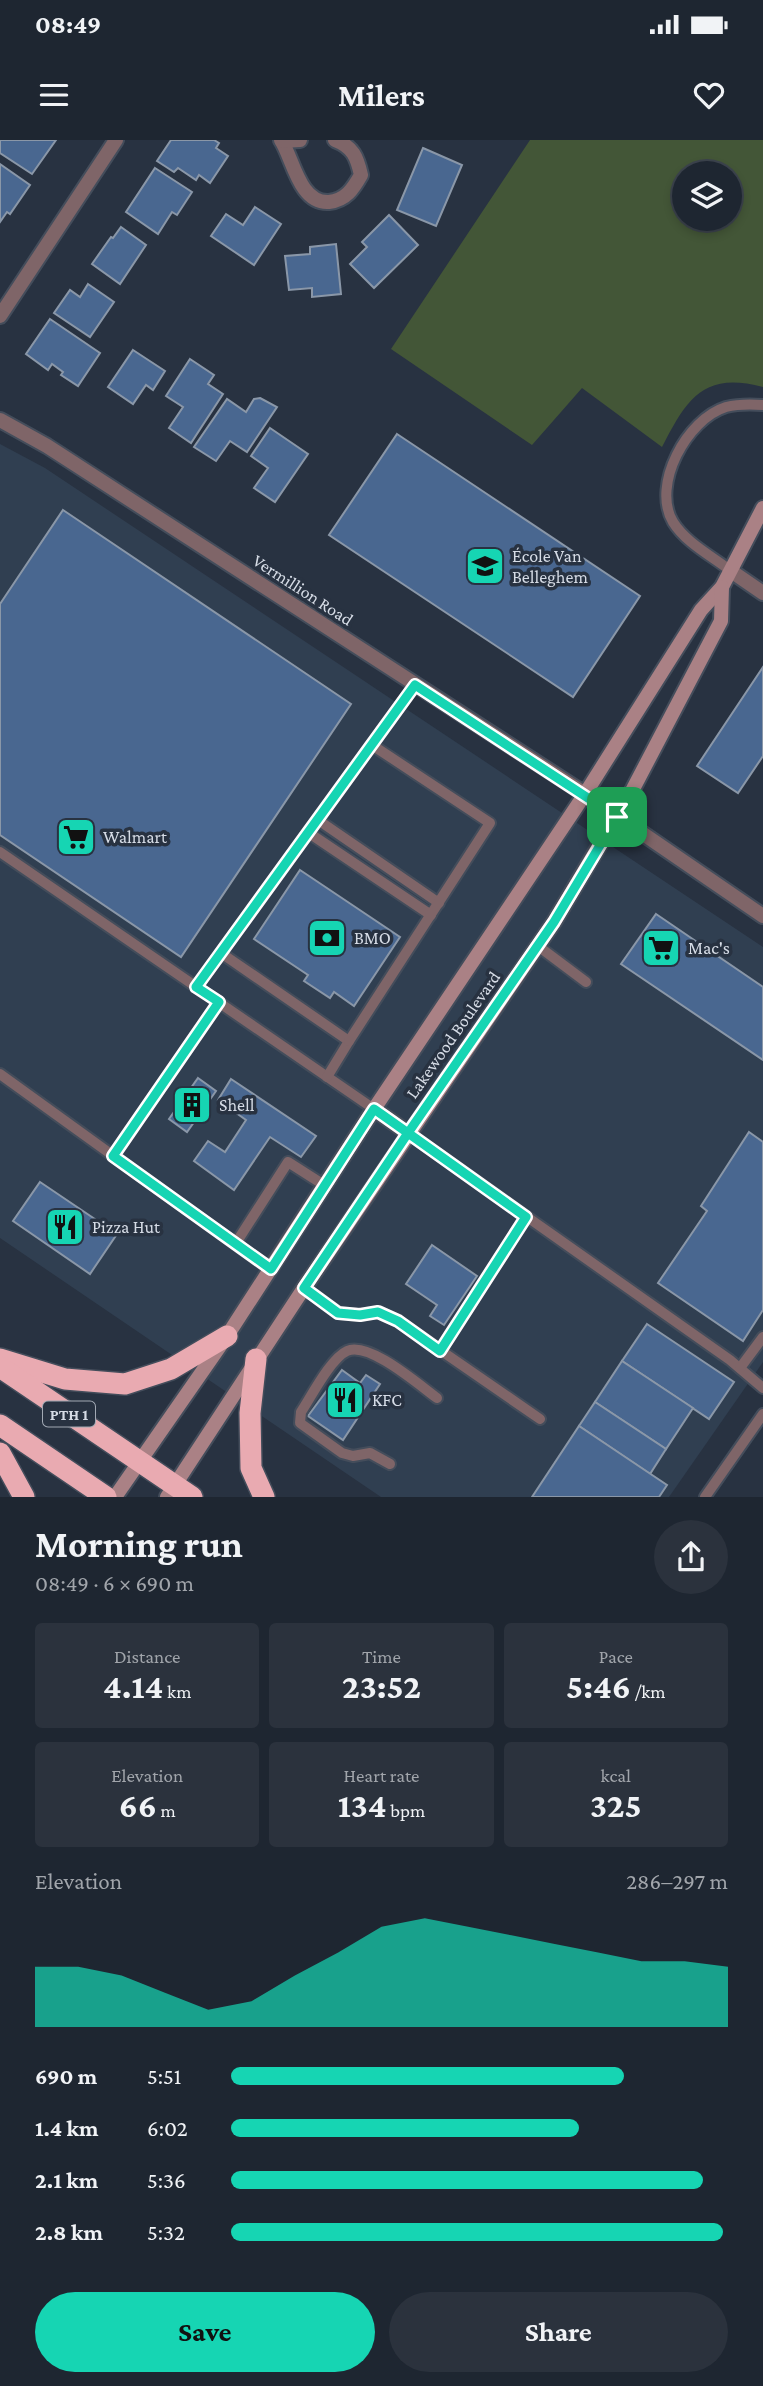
<!DOCTYPE html>
<html lang="en">
<head>
<meta charset="utf-8">
<style>
	body { margin:0; font-family:"Crimson Pro",serif; background:#2b323d; color:#f1f3f6; height:100vh; display:flex; flex-direction:column; font-size:26px; white-space:nowrap }
	* { box-sizing:border-box; margin:0 }
	p { font-size:23px; color:#a1a5ab }
	.icon { flex:none; width:38px; height:38px; fill:none; stroke:currentColor; stroke-width:2; stroke-linecap:round; stroke-linejoin:round }
	.map { position:relative; height:1357px; overflow:hidden }
	.drawer { display:flex; flex-direction:column; background:#1e2631; flex:1 }
	.drawer>* { flex:none }
	.controls { position:absolute; left:672px; top:21px; display:grid; gap:14px }
	.controls a { display:grid; place-items:center; width:70px; height:70px; border-radius:50%; background:#1e2631; box-shadow:0 4px 10px #0003,0 0 0 2px #3c434d; font-size:35px }
	.pin { position:absolute; display:grid; place-items:center; width:60px; height:60px; color:#fff; margin:-30px; border-radius:14px; box-shadow:0 4px 10px #0006 }
	.round { display:grid; place-items:center; flex:none; width:74px; height:74px; border-radius:37px; background:#2b323d }
	.summary { display:flex; align-items:center; justify-content:space-between; height:119px; padding:0 35px }
	h1 { font-size:38px; font-weight:700; line-height:52px }
	.metrics { display:grid; grid-template-columns:repeat(3,1fr); gap:10px; height:119px; padding:7px 35px }
	.metrics div { display:grid; align-content:center; border-radius:7px; background:#2b323d; text-align:center }
	.metrics b { font-size:35px; font-weight:700 }
	.metrics small { font-size:19px; font-weight:400 }
	.metrics p { font-size:19px }
	.chart { height:196px; padding:14px 35px }
	.chart p { display:flex; justify-content:space-between }
	.chart svg { width:100%; height:126px; margin-top:7px; fill:#16d5b3; opacity:.7 }
	.button { display:flex; gap:14px; margin-top:auto; padding:14px 35px }
	.button a { flex:1; height:80px; border-radius:42px; background:#16d5b3; color:#111; font-size:28px; font-weight:700; line-height:80px; text-align:center }
	.button a+a { background:#2b323d; color:#f1f3f6 }
	ul { padding:0 35px; list-style:none; font-size:23px }
	li { display:grid; grid-template-columns:112px 84px 1fr; align-items:center; height:52px }
	li i { height:18px; border-radius:9px; background:#16d5b3 }
	.status { display:flex; justify-content:space-between; align-items:center; height:49px; padding:0 35px; background:#1e2631; direction:ltr }
	.status svg { height:19px; fill:currentColor }
	header { display:flex; justify-content:space-between; align-items:center; height:91px; padding:0 35px; background:#1e2631; font-size:32px; font-weight:700 }
	.map>svg:first-child { display:block }
	.built { fill:#303f51 }
	.green { fill:#435637; fill-rule:evenodd }
	.building { fill:#496790; stroke:#8a97a8; stroke-width:2 }
	.lines { fill:none; stroke-linecap:round; stroke-linejoin:round }
	.lane-casing { stroke:#444d5b; stroke-width:14 }
	.street-casing { stroke:#444d5b; stroke-width:18 }
	.secondary-casing { stroke:#444d5b; stroke-width:18 }
	.highway-casing { stroke:#444d5b; stroke-width:24 }
	.lane { stroke:#7f6568; stroke-width:10 }
	.street { stroke:#7f6568; stroke-width:14 }
	.secondary { stroke:#aa8185; stroke-width:14 }
	.highway { stroke:#e9aab1; stroke-width:21 }
	.route-casing { stroke:#fff; stroke-width:14 }
	.route { stroke:#16d5b3; stroke-width:9 }
	.labels { text-anchor:middle; stroke-width:7; stroke-linejoin:round; paint-order:stroke }
	.shield { fill:#283241; stroke:#a2a9b4; stroke-width:2 }
	.shield-label { font-size:16px; font-weight:bold; fill:#d6dce6 }
	.poi-label { font-size:18px; fill:#d6dce6; stroke:#283241; text-anchor:start }
	.street-label { font-size:18px; fill:#d6dce6; stroke:#283241 }
</style>
</head>
<body>
<div class="status"><b>08:49</b><svg viewBox="0 0 49 12"><path d="M0 12V9h3v3zM5 12V6h3v6zM10 12V3h3v9zM15 12V0h3v12zM26 1h20v11H26zM47 4h2v5h-2z"/></svg></div>
<header><svg class="icon" aria-label="menu" viewBox="0 0 24 24"><path d="M4 6h16M4 12h16M4 18h16"/></svg>Milers<svg class="icon" aria-label="heart" viewBox="0 0 24 24"><path d="M12 20l-8-8c-3-5 5-10 8-4 3-6 11-1 8 4z"/></svg></header>
<div class="map">
<svg width="763" height="1357" viewBox="0 0 763 1357">
	<rect width="100%" height="100%" fill="#283241"/>
	<!-- built -->
	<polygon class="built" points="0,304 45,328 763,807 763,1222 669,1357 381,1357 0,1098"/>
	<!-- green -->
	<path class="green" d="M530 0H763V247C703 231 687 259 662 307L582 248 532 305 391 209ZM684 33H730V79H684Z"/>
	<!-- building -->
	<g class="building">
		<polygon points="0,0 56,0 32,34 0,13"/>
		<polygon points="171,0 214,0 219,3 216,8 228,16 210,43 199,35 196,40 178,28 174,32 157,21"/>
		<polygon points="423,8 462,25 436,86 397,70"/>
		<polygon points="0,24 30,45 10,74 7,72 0,82"/>
		<polygon points="155,28 192,52 177,75 172,72 158,94 126,72"/>
		<polygon points="255,67 281,84 254,125 211,96 226,74 243,85"/>
		<polygon points="389,75 418,105 374,148 350,124 367,107 362,102"/>
		<polygon points="121,87 146,105 120,144 92,124 111,97 113,98"/>
		<polygon points="336,104 341,154 312,157 312,148 289,150 285,116 310,114 310,107"/>
		<polygon points="88,144 114,162 90,197 54,173 70,150 80,157"/>
		<polygon points="50,179 100,213 78,246 61,235 63,232 52,224 48,230 26,214"/>
		<polygon points="133,210 165,231 153,250 146,245 133,264 108,247"/>
		<polygon points="190,219 214,235 208,244 223,254 191,303 169,288 183,267 166,256"/>
		<polygon points="260,258 277,267 247,312 230,301 216,321 194,307 227,259 246,272 254,259"/>
		<polygon points="270,288 308,314 275,362 254,348 268,328 251,316"/>
		<polygon points="397,294 640,456 573,557 329,395"/>
		<polygon points="63,370 351,564 181,817 0,695 0,464"/>
		<polygon points="763,527 763,616 738,653 697,626"/>
		<polygon points="300,730 400,797 354,866 334,852 330,858 304,841 308,835 254,799"/>
		<polygon points="656,774 763,847 763,920 621,824"/>
		<polygon points="198,938 216,951 187,992 169,979"/>
		<polygon points="231,939 316,996 301,1017 270,997 234,1050 194,1021 208,1001 225,1012 246,980 218,960"/>
		<polygon points="749,992 763,1002 763,1170 743,1201 658,1143 707,1071 701,1066"/>
		<polygon points="40,1042 117,1094 90,1134 13,1081"/>
		<polygon points="432,1105 477,1136 444,1185 430,1176 437,1165 406,1144"/>
		<polygon points="647,1184 734,1242 709,1279 622,1221"/>
		<polygon points="622,1221 693,1268 666,1309 595,1262"/>
		<polygon points="342,1230 360,1243 366,1235 380,1244 343,1300 308,1276"/>
		<polygon points="595,1262 666,1309 650,1334 579,1286"/>
		<polygon points="579,1286 667,1345 659,1357 532,1357"/>
	</g>
	<g class="lines">
		<!-- lane casing -->
		<g class="lane-casing">
			<g id="lane">
				<path d="M731 431C712 416 686 403 673 382 651 345 687 279 726 267 738 264 750 264 763 265"/>
				<polyline points="318,680 439,763"/>
				<polyline points="309,693 431,775"/>
				<polyline points="0,712 374,969"/>
				<polyline points="538,806 586,842"/>
				<polyline points="221,813 349,901 327,937"/>
				<polyline points="196,847 415,545"/>
				<polyline points="349,901 490,683 372,605"/>
				<polyline points="0,934 270,1129"/>
				<polyline points="408,993 730,1220 763,1248"/>
				<polyline points="113,1016 219,862"/>
				<polyline points="236,1103 288,1022 324,1045"/>
				<polyline points="304,1148 339,1173 360,1175 378,1172 398,1181 540,1279"/>
				<polyline points="440,1211 526,1077"/>
				<polyline points="740,1228 763,1197"/>
				<path d="M390 1324 370 1313 353 1316 342 1313 300 1283 301 1272C311 1257 331 1218 347 1211 369 1201 419 1245 437 1258"/>
				<polyline points="705,1357 763,1274"/>
			</g>
		</g>
		<!-- street casing -->
		<g class="street-casing">
			<g id="street">
				<path d="M281 0C293 18 299 64 329 62 346 60 353 49 361 35 357 17 353 7 335 0"/>
				<polyline points="282,1 300,0"/>
				<polyline points="0,176 116,0"/>
				<polyline points="0,280 47,306 585,654 763,776"/>
				<polyline points="731,431 763,453"/>
				<polyline points="374,969 408,993"/>
			</g>
		</g>
		<!-- secondary casing -->
		<g class="secondary-casing">
			<g id="secondary">
				<polyline points="115,1357 227,1196 374,969 585,654 701,470 722,447 763,368"/>
				<polyline points="167,1357 304,1148 554,782 633,649 721,481 722,447"/>
			</g>
		</g>
		<!-- highway casing -->
		<g class="highway-casing">
			<g id="highway">
				<polyline points="0,1219 65,1239 125,1244 171,1229 227,1196"/>
				<polyline points="256,1219 250,1273 251,1328 264,1357"/>
				<polyline points="0,1227 192,1357"/>
				<polyline points="0,1285 106,1357"/>
				<polyline points="0,1313 24,1357"/>
			</g>
		</g>
		<!-- lane -->
		<use href="#lane" class="lane"/>
		<!-- street -->
		<use href="#street" class="street"/>
		<!-- secondary -->
		<use href="#secondary" class="secondary"/>
		<!-- highway -->
		<use href="#highway" class="highway"/>
	</g>
	<g class="lines">
		<!-- route casing -->
		<g class="route-casing">
			<polyline id="route" points="617,677 415,545 196,847 219,862 113,1016 271,1129 374,969 408,993 304,1148 338,1173 360,1175 378,1172 398,1181 440,1211 526,1077 408,993 554,782 617,677"/>
		</g>
		<!-- route -->
		<use href="#route" class="route"/>
	</g>
	<!-- icons -->
	<defs>
		<g id="school-square" transform="scale(2.0125)"><rect x="-9" y="-9" width="18" height="18" rx="4" fill="#16d5b3" stroke="#283241"/><path d="M0-5L7-2L0 1L-7-2ZM-4 1L0 2.5L4 1V4Q0 6-4 4Z" fill="#111"/></g>
		<g id="supermarket-square" transform="scale(2.0125)"><rect x="-9" y="-9" width="18" height="18" rx="4" fill="#16d5b3" stroke="#283241"/><path d="M-6-5.5h2.5l.6 2H6L4.5 2H-2.5L-4.4-4H-6ZM-1.5 3.2a1.3 1.3 0 1 0 .1 0ZM3 3.2a1.3 1.3 0 1 0 .1 0Z" fill="#111"/></g>
		<g id="bank-square" transform="scale(2.0125)"><rect x="-9" y="-9" width="18" height="18" rx="4" fill="#16d5b3" stroke="#283241"/><path d="M-6-4H6V4H-6ZM0-2.3a2.3 2.3 0 1 0 0 4.6a2.3 2.3 0 1 0 0-4.6Z" fill="#111"/></g>
		<g id="building-square" transform="scale(2.0125)"><rect x="-9" y="-9" width="18" height="18" rx="4" fill="#16d5b3" stroke="#283241"/><path d="M-4-6H4V6H1V3H-1V6H-4ZM-2.5-4.3h1.7v1.8h-1.7ZM.8-4.3h1.7v1.8H.8ZM-2.5-1h1.7V.8h-1.7ZM.8-1h1.7V.8H.8Z" fill="#111"/></g>
		<g id="restaurant-square" transform="scale(2.0125)"><rect x="-9" y="-9" width="18" height="18" rx="4" fill="#16d5b3" stroke="#283241"/><path d="M-5-6h1v4h1v-4h1v4h1v-4h1v5L-1.5 .5V6h-2V.5L-5-1ZM5-6V6H3V1.5H1.5Q1.5-4 5-6Z" fill="#111"/></g>
	</defs>
	<g fill-rule="evenodd">
		<use href="#school-square" x="485" y="426"/>
		<use href="#supermarket-square" x="76" y="697"/>
		<use href="#bank-square" x="327" y="798"/>
		<use href="#supermarket-square" x="661" y="808"/>
		<use href="#building-square" x="192" y="965"/>
		<use href="#restaurant-square" x="65" y="1087"/>
		<use href="#restaurant-square" x="345" y="1260"/>
	</g>
	<g class="labels">
		<!-- shield labels -->
		<rect class="shield" x="43" y="1261.5" width="52" height="25" rx="5"/>
		<g class="shield-label">
			<text x="69" y="1280">PTH 1</text>
		</g>
		<!-- poi labels -->
		<g class="poi-label">
			<text x="512" y="422">École Van<tspan x="512" dy="21">Belleghem</tspan></text>
			<text x="103" y="703">Walmart</text>
			<text x="354" y="804">BMO</text>
			<text x="688" y="814">Mac's</text>
			<text x="219" y="971">Shell</text>
			<text x="92" y="1093">Pizza Hut</text>
			<text x="372" y="1266">KFC</text>
		</g>
		<!-- street labels -->
		<g class="street-label">
			<text transform="translate(303 450) rotate(33)" y="6">Vermillion Road</text>
			<text transform="translate(453 895) rotate(-55)" y="6">Lakewood Boulevard</text>
		</g>
	</g>
</svg>
<div class="controls">
<a><svg class="icon" aria-label="layers" viewBox="0 0 24 24"><path d="M12 4l9 5-9 5-9-5zM3 14l9 5 9-5"/></svg></a>
</div>
<div class="pin" style="left:617px;top:677px;background:#1e9e55"><svg class="icon" aria-label="arrive" viewBox="0 0 24 24"><path d="M6 21V4h12l-3 4 3 4H6"/></svg></div>
</div>
<section class="drawer">
<div class="summary"><div><h1>Morning run</h1><p>08:49 · 6 × 690 m</p></div><a class="round"><svg class="icon" aria-label="share" viewBox="0 0 24 24"><path d="M12 15V3M7 8l5-5 5 5M5 13v7h14v-7"/></svg></a></div>
<div class="metrics">
<div><p>Distance</p><b>4.14<small> km</small></b></div>
<div><p>Time</p><b>23:52</b></div>
<div><p>Pace</p><b>5:46<small> /km</small></b></div>
</div>
<div class="metrics">
<div><p>Elevation</p><b>66<small> m</small></b></div>
<div><p>Heart rate</p><b>134<small> bpm</small></b></div>
<div><p>kcal</p><b>325</b></div>
</div>
<div class="chart"><p><span>Elevation</span>286–297 m</p>
<svg viewBox="0 0 160 44" preserveAspectRatio="none"><path d="M0 44V23L10 23L20 26L30 32L40 38L50 35L60 26L70 18L80 9L90 6L100 9L110 12L120 15L130 18L140 21L150 21L160 23V44z"/></svg>
</div>
<ul>
<li><b>690 m</b>5:51<i style="width:79%"></i></li>
<li><b>1.4 km</b>6:02<i style="width:70%"></i></li>
<li><b>2.1 km</b>5:36<i style="width:95%"></i></li>
<li><b>2.8 km</b>5:32<i style="width:99%"></i></li>
</ul>
<div class="button"><a>Save</a><a>Share</a></div>
</section>
</body>
</html>
